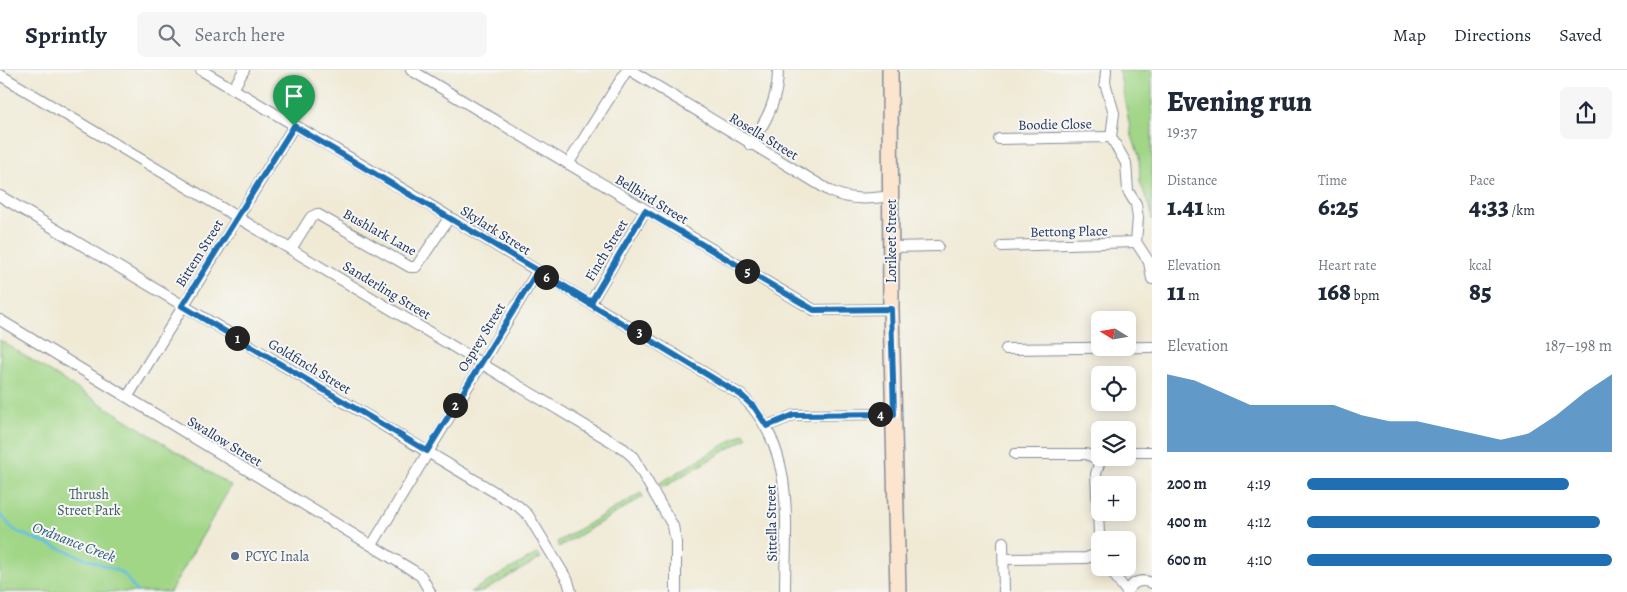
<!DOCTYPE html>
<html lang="en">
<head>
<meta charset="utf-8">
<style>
	body { margin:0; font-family:Alegreya,serif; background:#f6f6f7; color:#1f2937; height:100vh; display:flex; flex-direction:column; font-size:19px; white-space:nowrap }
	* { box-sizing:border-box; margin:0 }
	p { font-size:16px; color:#747a83 }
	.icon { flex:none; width:28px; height:28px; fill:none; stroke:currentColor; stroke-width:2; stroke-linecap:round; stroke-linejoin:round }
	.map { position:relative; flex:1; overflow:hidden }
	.side { display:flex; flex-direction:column; background:#fff; width:475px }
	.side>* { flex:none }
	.needle { width:32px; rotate:281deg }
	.tools { position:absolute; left:1091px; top:241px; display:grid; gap:10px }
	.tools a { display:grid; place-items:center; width:45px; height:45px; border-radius:8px; background:#fff; box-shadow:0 2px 12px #0003; font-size:25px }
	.pin { position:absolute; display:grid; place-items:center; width:42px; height:42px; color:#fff; margin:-51px -21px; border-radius:50% 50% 50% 0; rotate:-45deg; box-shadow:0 0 5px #0007 }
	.pin .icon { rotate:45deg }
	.km { position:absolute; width:25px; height:25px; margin:-12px; border-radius:50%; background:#222; color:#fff; font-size:14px; line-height:25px; text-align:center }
	.round { display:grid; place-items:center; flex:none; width:52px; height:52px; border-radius:8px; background:#f6f6f7 }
	.summary { display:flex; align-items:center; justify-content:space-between; height:85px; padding:0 15px }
	h1 { font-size:28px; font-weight:800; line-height:38px }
	.metrics { display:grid; grid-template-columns:repeat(3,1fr); gap:8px; height:85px; padding:5px 15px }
	.metrics div { display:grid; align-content:center }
	.metrics b { font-size:25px; font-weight:800 }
	.metrics small { font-size:14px; font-weight:400 }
	.metrics p { font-size:14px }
	.chart { height:140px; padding:10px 15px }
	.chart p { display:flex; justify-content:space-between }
	.chart svg { width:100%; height:90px; margin-top:5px; fill:#1f6fb2; opacity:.7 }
	ul { padding:0 15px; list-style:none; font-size:16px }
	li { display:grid; grid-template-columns:80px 60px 1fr; align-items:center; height:38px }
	li i { height:12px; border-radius:6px; background:#1f6fb2 }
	header { display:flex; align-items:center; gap:30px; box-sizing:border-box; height:70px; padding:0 25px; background:#fff; border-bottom:1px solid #e0e1e3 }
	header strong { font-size:24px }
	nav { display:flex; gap:28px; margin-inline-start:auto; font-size:18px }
	.search { width:350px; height:45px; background:#f6f6f7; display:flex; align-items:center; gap:12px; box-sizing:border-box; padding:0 18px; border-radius:8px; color:#747a83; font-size:19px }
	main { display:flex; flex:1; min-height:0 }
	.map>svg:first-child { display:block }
	.grass { fill:url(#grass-dots); stroke:#5e8272 }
	.park { fill:#a1d687; stroke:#5e8272 }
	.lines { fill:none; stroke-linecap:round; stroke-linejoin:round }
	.stream { stroke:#64bfe2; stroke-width:2.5 }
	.street-casing { stroke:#868c9a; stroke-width:12 }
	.secondary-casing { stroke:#868c9a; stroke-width:18 }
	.street { stroke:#fff; stroke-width:10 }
	.secondary { stroke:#fce5cf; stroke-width:15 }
	.route-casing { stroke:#fff; stroke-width:10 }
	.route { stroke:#1f6fb2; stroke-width:6 }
	.service-dot { fill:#5c6f8a; stroke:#f6f6f2; stroke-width:2 }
	.labels { text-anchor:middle; stroke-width:4; stroke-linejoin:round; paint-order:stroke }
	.street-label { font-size:14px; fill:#1b2f5e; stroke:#f6f6f2 }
	.park-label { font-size:14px; fill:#3c5968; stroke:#f6f6f2 }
	.service-label { font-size:14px; fill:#4e5e75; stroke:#f6f6f2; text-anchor:start }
	.water-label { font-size:15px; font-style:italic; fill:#315a86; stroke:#f6f6f2 }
</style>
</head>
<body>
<header>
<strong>Sprintly</strong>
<div class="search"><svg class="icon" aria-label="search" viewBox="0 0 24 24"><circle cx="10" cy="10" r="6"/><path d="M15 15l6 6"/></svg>Search here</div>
<nav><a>Map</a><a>Directions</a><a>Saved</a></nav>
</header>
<main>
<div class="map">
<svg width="1152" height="522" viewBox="0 0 1152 522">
	<defs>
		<pattern id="grass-dots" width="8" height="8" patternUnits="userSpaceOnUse" patternTransform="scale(1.25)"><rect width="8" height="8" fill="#a1d687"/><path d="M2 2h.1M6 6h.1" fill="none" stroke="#8ab877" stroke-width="1.8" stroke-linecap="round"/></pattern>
	</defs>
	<rect width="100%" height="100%" fill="#f6f6f2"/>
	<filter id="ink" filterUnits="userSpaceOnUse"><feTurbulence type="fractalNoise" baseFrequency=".02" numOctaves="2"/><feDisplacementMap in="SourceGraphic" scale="10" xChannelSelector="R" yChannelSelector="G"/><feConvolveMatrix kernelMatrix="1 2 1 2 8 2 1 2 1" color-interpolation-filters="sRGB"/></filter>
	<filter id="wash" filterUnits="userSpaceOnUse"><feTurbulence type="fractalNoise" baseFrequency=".0096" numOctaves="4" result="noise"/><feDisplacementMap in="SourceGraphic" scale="20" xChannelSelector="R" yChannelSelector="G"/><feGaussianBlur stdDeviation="1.12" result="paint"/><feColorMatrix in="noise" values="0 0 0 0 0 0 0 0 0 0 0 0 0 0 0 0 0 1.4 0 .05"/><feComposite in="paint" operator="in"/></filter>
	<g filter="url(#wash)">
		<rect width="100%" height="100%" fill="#f0ead5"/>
		<!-- grass -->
		<g class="grass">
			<polygon points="744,363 747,368 662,418 660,413"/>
			<polygon points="641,423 643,427 559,477 557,472"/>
			<polygon points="538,483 541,488 482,522 470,522"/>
		</g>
		<!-- park -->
		<g class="park">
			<polygon points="1119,0 1152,0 1152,150 1151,141 1140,112 1139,86 1131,63"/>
			<polygon points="0,270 231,416 170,522 0,522"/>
		</g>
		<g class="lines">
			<!-- stream -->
			<polyline class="stream" points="0,444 13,459 20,463 123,503 137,522"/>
		</g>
	</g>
	<g filter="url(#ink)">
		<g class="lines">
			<!-- street casing -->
			<g class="street-casing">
				<g id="street">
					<path d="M201 0 423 131 741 325C797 379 785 451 785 522"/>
					<polyline points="411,0 814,240 891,239"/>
					<path d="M630 0 830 121C850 131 870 129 892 126"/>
					<polyline points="1106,0 1105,13 1114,43 1111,67 1126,93 1128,121 1136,134 1138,148 1136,172 1149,192 1152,209"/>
					<polyline points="0,5 624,379 633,387 673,456 676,472 676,522"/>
					<polyline points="233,19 244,0"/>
					<polyline points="999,69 1111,67"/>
					<path d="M750 75C767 50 778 30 778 0"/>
					<polyline points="568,94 627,0"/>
					<polyline points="0,126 518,436 528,445 568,511 571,522"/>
					<polyline points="1002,176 1136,172"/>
					<polyline points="891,177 938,176"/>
					<polyline points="291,179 311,147 317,144 410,197 416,197 449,148"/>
					<polyline points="591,232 645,141"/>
					<polyline points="0,250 412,500 421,506 430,522"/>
					<polyline points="1006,279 1152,277"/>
					<polyline points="128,326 294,56"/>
					<polyline points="767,356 794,345 894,344"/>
					<polyline points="1128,382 1152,382"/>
					<polyline points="1015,384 1086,384 1100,390"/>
					<polyline points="1003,472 1004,522"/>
					<polyline points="372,475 537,202"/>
					<polyline points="1100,483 1096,404 1100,390 1105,388"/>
					<polyline points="1004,489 1086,488 1100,483"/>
					<polyline points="1109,498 1127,522"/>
					<path d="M1127 522C1133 511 1141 509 1152 513"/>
				</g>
			</g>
			<!-- secondary casing -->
			<g class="secondary-casing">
				<polyline id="secondary" points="890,0 891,239 898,522"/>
			</g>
			<!-- street -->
			<use href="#street" class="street"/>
			<!-- secondary -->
			<use href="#secondary" class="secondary"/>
		</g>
	</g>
	<g class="lines" filter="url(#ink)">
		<!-- route casing -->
		<g class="route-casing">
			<polyline id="route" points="294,56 182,236 427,381 537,202 741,325 755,338 767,356 794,345 894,344 891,239 814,240 645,141 591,232 294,56"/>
		</g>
		<!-- route -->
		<use href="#route" class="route"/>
	</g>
	<!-- markers -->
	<circle class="service-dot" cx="235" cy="486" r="5"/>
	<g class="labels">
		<!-- street labels -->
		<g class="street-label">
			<text transform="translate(1055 54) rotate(-1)" y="5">Boodie Close</text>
			<text transform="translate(764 66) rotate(31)" y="5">Rosella Street</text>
			<text transform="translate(652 129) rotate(31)" y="5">Bellbird Street</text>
			<text transform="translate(496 160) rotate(32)" y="5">Skylark Street</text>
			<text transform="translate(1069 161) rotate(-1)" y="5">Bettong Place</text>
			<text transform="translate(380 162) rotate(29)" y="5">Bushlark Lane</text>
			<text transform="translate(891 171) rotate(-90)" y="5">Lorikeet Street</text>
			<text transform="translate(606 180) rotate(-59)" y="5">Finch Street</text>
			<text transform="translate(199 183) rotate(-58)" y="5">Bittem Street</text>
			<text transform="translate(387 220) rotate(31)" y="5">Sanderling Street</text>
			<text transform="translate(481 267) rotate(-59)" y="5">Osprey Street</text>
			<text transform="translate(310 296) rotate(31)" y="5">Goldfinch Street</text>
			<text transform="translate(225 371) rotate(31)" y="5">Swallow Street</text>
			<text transform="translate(771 453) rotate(-91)" y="5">Sittella Street</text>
		</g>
		<!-- park labels -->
		<g class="park-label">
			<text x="89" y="429">Thrush<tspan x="89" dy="16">Street Park</tspan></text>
		</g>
		<!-- service labels -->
		<g class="service-label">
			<text x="245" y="491">PCYC Inala</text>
		</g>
		<!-- water labels -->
		<g class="water-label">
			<text transform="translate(74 472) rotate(21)" y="5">Ordnance Creek</text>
		</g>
	</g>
</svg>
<div class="tools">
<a><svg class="needle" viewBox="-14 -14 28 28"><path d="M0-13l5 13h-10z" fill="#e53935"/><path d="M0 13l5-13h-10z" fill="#747a83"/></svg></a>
<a><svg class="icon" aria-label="locate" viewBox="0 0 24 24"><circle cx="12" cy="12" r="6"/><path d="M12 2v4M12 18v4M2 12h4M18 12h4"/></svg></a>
<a><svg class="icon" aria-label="layers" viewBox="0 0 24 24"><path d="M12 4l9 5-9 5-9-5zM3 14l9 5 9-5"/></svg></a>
<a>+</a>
<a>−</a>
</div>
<div class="pin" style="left:294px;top:56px;background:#1e9e55"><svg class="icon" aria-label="arrive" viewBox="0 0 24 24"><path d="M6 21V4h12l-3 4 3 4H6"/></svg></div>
<b class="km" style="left:237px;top:268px">1</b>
<b class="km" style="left:455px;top:335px">2</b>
<b class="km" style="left:639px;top:262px">3</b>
<b class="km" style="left:880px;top:344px">4</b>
<b class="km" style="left:747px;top:201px">5</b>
<b class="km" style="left:546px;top:207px">6</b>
</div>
<section class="side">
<div class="summary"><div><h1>Evening run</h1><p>19:37</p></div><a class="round"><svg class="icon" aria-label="share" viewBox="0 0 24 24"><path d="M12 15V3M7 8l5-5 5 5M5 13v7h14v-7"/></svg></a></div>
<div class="metrics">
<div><p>Distance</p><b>1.41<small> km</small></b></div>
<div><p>Time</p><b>6:25</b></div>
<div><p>Pace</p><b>4:33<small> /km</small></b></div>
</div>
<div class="metrics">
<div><p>Elevation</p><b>11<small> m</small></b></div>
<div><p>Heart rate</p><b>168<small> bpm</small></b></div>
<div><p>kcal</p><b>85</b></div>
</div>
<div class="chart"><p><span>Elevation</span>187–198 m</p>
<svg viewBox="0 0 160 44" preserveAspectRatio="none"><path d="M0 44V6L10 9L20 15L30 21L40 21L50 21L60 21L70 26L80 29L90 29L100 32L110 35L120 38L130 35L140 26L150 15L160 6V44z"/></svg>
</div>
<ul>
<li><b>200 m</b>4:19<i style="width:86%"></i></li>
<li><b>400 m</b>4:12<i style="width:96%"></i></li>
<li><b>600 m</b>4:10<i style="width:100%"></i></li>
</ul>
</section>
</main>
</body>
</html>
